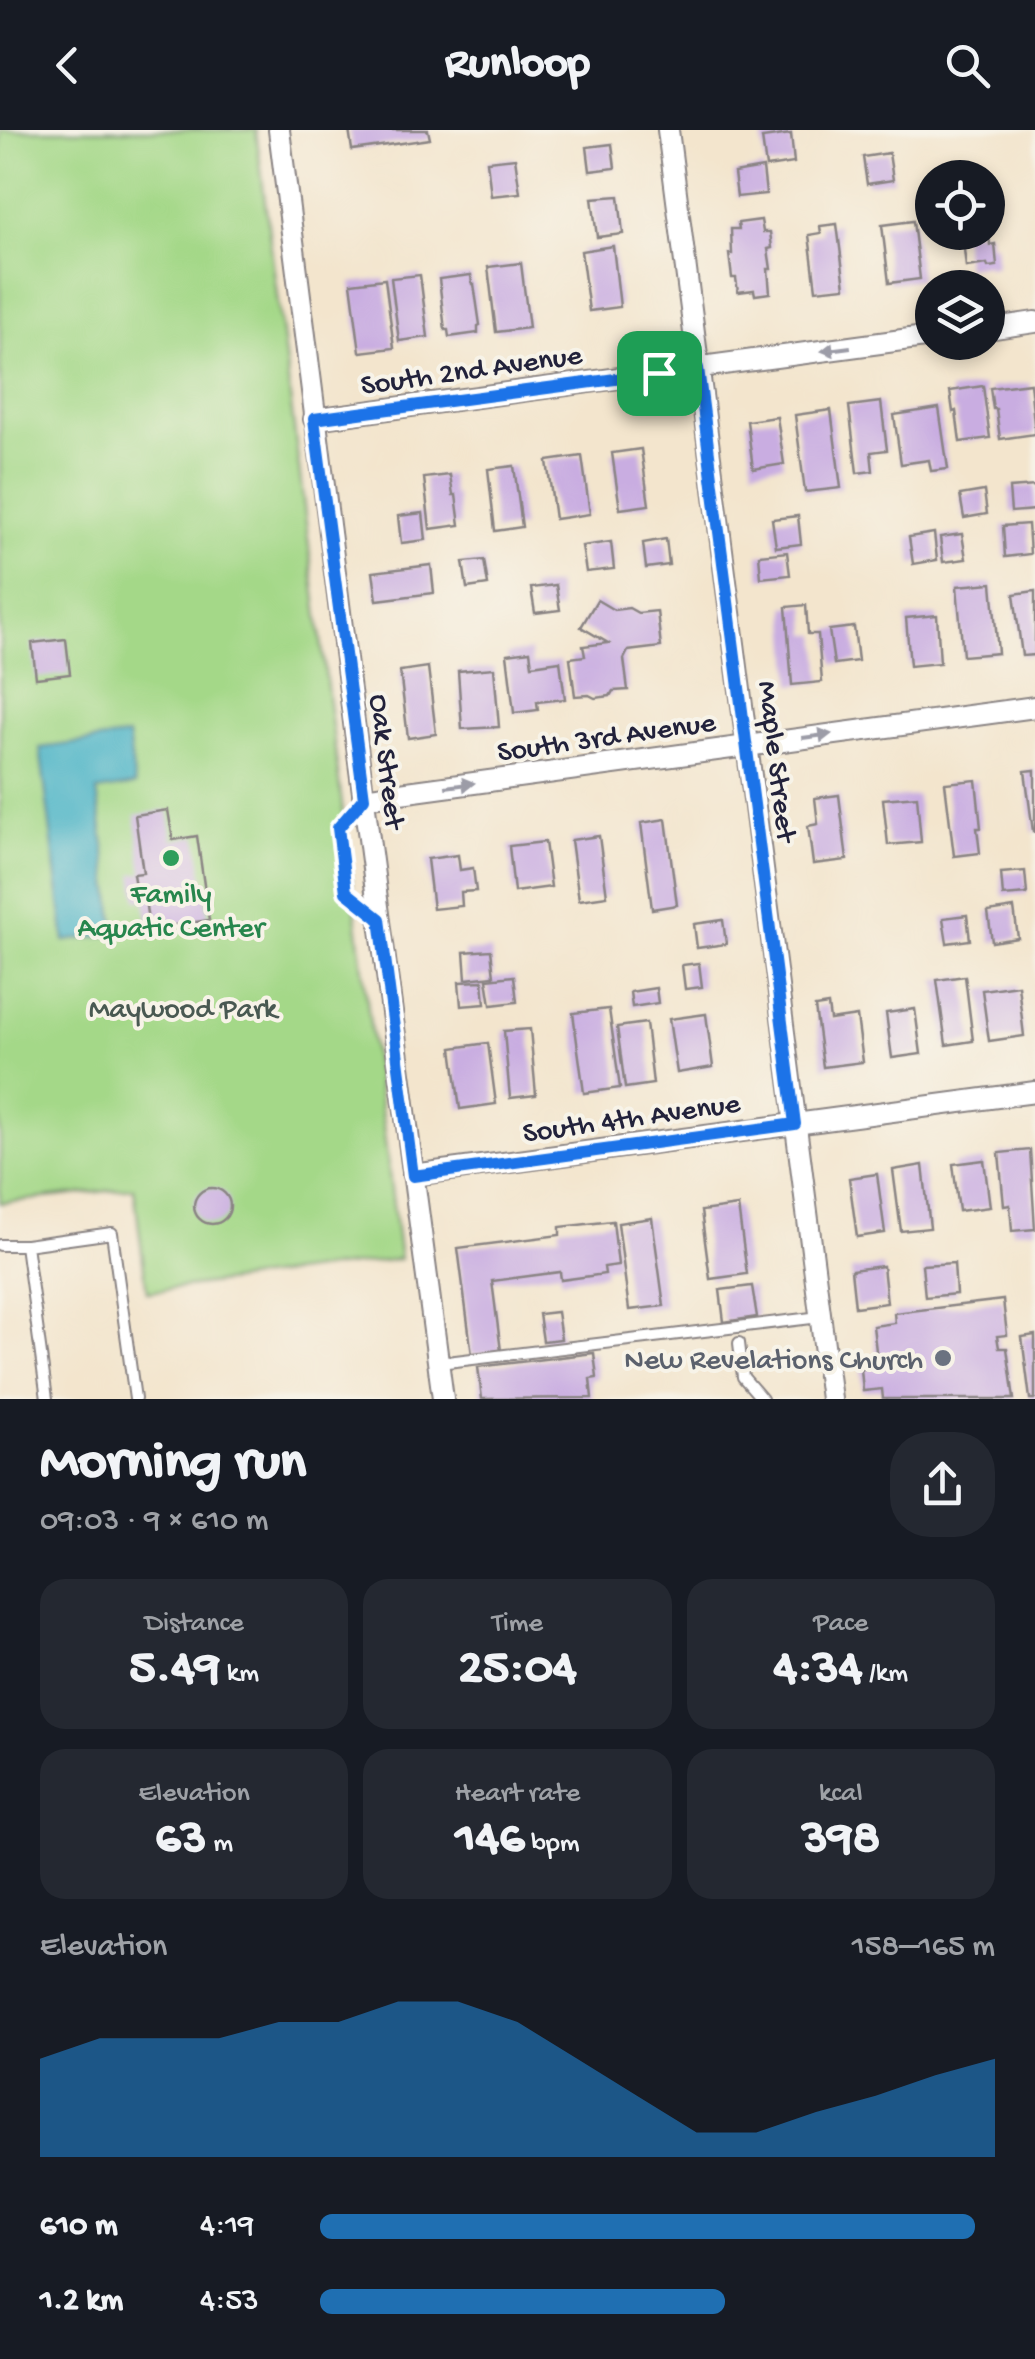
<!DOCTYPE html>
<html lang="en">
<head>
<meta charset="utf-8">
<style>
	body { margin:0; font-family:"Gochi Hand",sans-serif; background:#242831; color:#f1f3f6; height:100vh; display:flex; flex-direction:column; font-size:38px; white-space:nowrap }
	* { box-sizing:border-box; margin:0 }
	p { font-size:32px; color:#9ea1a6 }
	.icon { flex:none; width:55px; height:55px; fill:none; stroke:currentColor; stroke-width:2; stroke-linecap:round; stroke-linejoin:round }
	.map { position:relative; height:1269px; overflow:hidden }
	.details { display:flex; flex-direction:column; background:#171b24; flex:1 }
	.details>* { flex:none }
	.controls { position:absolute; left:915px; top:30px; display:grid; gap:20px }
	.controls a { display:grid; place-items:center; width:90px; height:90px; border-radius:50%; background:#171b24; box-shadow:0 5px 15px #0003; font-size:50px }
	.pin { position:absolute; display:grid; place-items:center; width:85px; height:85px; color:#fff; margin:-42px; border-radius:20px; box-shadow:0 5px 15px #0006 }
	.round { display:grid; place-items:center; flex:none; width:105px; height:105px; border-radius:40px; background:#242831 }
	.headline { display:flex; align-items:center; justify-content:space-between; height:170px; padding:0 40px }
	h1 { font-size:55px; font-weight:700; line-height:75px }
	.stats { display:grid; grid-template-columns:repeat(3,1fr); gap:15px; height:170px; padding:10px 40px }
	.stats div { display:grid; align-content:center; border-radius:25px; background:#242831; text-align:center }
	.stats b { font-size:50px; font-weight:700 }
	.stats small { font-size:28px; font-weight:400 }
	.stats p { font-size:28px }
	.chart { height:280px; padding:20px 40px }
	.chart p { display:flex; justify-content:space-between }
	.chart svg { width:100%; height:180px; margin-top:10px; fill:#1f6fb2; opacity:.7 }
	ul { padding:0 40px; list-style:none; font-size:32px }
	li { display:grid; grid-template-columns:160px 120px 1fr; align-items:center; height:75px }
	li i { height:25px; border-radius:12px; background:#1f6fb2 }
	header { display:flex; justify-content:space-between; align-items:center; height:130px; padding:0 40px; background:#171b24; font-size:45px; font-weight:700 }
	.map>svg:first-child { display:block }
	.green { fill:#a4d888; stroke:#637d62; stroke-width:2.5 }
	.water { fill:#48b3c6; stroke:#356a80; stroke-width:2.5 }
	.building { fill:#c9ade1 }
	.lines { fill:none; stroke-linecap:round; stroke-linejoin:round }
	.service-casing { stroke:#8a8484; stroke-width:14 }
	.minor-casing { stroke:#8a8484; stroke-width:24 }
	.service { stroke:#fff; stroke-width:10 }
	.minor { stroke:#fff; stroke-width:20 }
	.oneway { fill:#9c9ca7 }
	.route-casing { stroke:#fff; stroke-width:20 }
	.route { stroke:#1a73e8; stroke-width:12 }
	.leisure-dot { fill:#2e9e5b; stroke:#f7f3e8; stroke-width:4 }
	.worship-dot { fill:#6b7280; stroke:#f7f3e8; stroke-width:4 }
	.labels { text-anchor:middle; stroke-width:8; stroke-linejoin:round; paint-order:stroke }
	.street-label { font-size:30px; fill:#22223b; stroke:#f7f3e8 }
	.leisure-label { font-size:30px; fill:#27864d; stroke:#f7f3e8 }
	.park-label { font-size:30px; fill:#495952; stroke:#f7f3e8 }
	.worship-label { font-size:30px; fill:#5b616d; stroke:#f7f3e8; text-anchor:end }
</style>
</head>
<body>
<header><svg class="icon" aria-label="back" viewBox="0 0 24 24"><path d="M15 5l-7 7 7 7"/></svg>Runloop<svg class="icon" aria-label="search" viewBox="0 0 24 24"><circle cx="10" cy="10" r="6"/><path d="M15 15l6 6"/></svg></header>
<div class="map">
<svg width="1035" height="1269" viewBox="0 0 1035 1269">
	<rect width="100%" height="100%" fill="#f7f3e8"/>
	<filter id="ink" filterUnits="userSpaceOnUse"><feTurbulence type="fractalNoise" baseFrequency=".01" numOctaves="2"/><feDisplacementMap in="SourceGraphic" scale="20" xChannelSelector="R" yChannelSelector="G"/><feConvolveMatrix kernelMatrix="1 2 1 2 8 2 1 2 1" color-interpolation-filters="sRGB"/></filter>
	<filter id="wash" filterUnits="userSpaceOnUse"><feTurbulence type="fractalNoise" baseFrequency=".0048" numOctaves="4" result="noise"/><feDisplacementMap in="SourceGraphic" scale="40" xChannelSelector="R" yChannelSelector="G"/><feGaussianBlur stdDeviation="2.25" result="paint"/><feColorMatrix in="noise" values="0 0 0 0 0 0 0 0 0 0 0 0 0 0 0 0 0 1.4 0 .05"/><feComposite in="paint" operator="in"/></filter>
	<g filter="url(#wash)">
		<rect width="100%" height="100%" fill="#f3e5cd"/>
		<!-- green -->
		<polygon class="green" points="0,0 256,0 400,1129 147,1162 134,1058 0,1073"/>
		<!-- water -->
		<polygon class="water" points="128,606 135,655 97,661 116,804 65,811 40,618"/>
		<g id="blocks">
			<!-- building -->
			<g class="building">
				<polygon points="349,0 428,0 430,9 352,20"/>
				<polygon points="791,4 794,33 766,37 762,8"/>
				<polygon points="612,14 615,38 590,41 587,17"/>
				<polygon points="889,23 893,50 867,54 863,27"/>
				<polygon points="515,28 520,63 491,66 487,31"/>
				<polygon points="763,38 766,64 737,67 734,43"/>
				<polygon points="619,66 623,104 597,107 592,68"/>
				<polygon points="761,90 763,102 770,102 772,118 768,119 771,139 768,139 770,163 755,165 754,160 738,162 736,148 732,148 729,124 732,124 731,99 739,99 738,93"/>
				<polygon points="913,91 920,149 889,153 882,95"/>
				<polygon points="837,94 845,157 816,160 809,105 821,103 820,96"/>
				<polygon points="962,102 989,102 990,115 995,114 997,136 988,137 987,134 966,137"/>
				<polygon points="613,116 620,177 589,181 581,121"/>
				<polygon points="521,133 529,198 496,202 488,137"/>
				<polygon points="420,145 428,207 399,211 391,148"/>
				<polygon points="471,145 472,154 474,154 480,195 478,196 478,203 449,207 448,200 445,200 439,149"/>
				<polygon points="385,149 394,218 360,222 351,153"/>
				<polygon points="1030,253 1035,304 1000,309 996,279 993,279 990,258"/>
				<polygon points="983,256 990,308 960,312 956,281 953,282 950,261"/>
				<polygon points="881,272 887,320 871,322 873,341 857,343 849,276"/>
				<polygon points="939,278 948,339 931,341 929,330 901,334 894,285"/>
				<polygon points="831,280 841,358 805,362 795,285"/>
				<polygon points="777,287 784,334 753,339 747,291"/>
				<polygon points="641,319 649,375 620,379 612,323"/>
				<polygon points="582,326 590,384 555,389 547,331"/>
				<polygon points="514,336 522,397 495,401 488,339"/>
				<polygon points="450,345 453,365 456,365 460,395 430,399 424,348"/>
				<polygon points="1035,356 1035,380 1011,382 1009,358"/>
				<polygon points="984,361 987,384 964,388 960,365"/>
				<polygon points="423,383 426,410 401,413 398,386"/>
				<polygon points="798,386 801,414 776,417 772,389"/>
				<polygon points="1028,394 1030,424 1005,427 1003,396"/>
				<polygon points="934,403 937,430 913,434 909,407"/>
				<polygon points="962,404 966,429 943,432 940,407"/>
				<polygon points="666,409 669,435 646,438 643,413"/>
				<polygon points="611,412 614,439 586,442 582,416"/>
				<polygon points="787,422 790,445 761,448 759,425"/>
				<polygon points="484,430 488,455 467,458 463,432"/>
				<polygon points="431,435 434,463 377,470 373,442"/>
				<polygon points="992,453 998,523 963,526 957,456"/>
				<polygon points="556,455 560,480 535,483 531,458"/>
				<polygon points="1035,461 1035,525 1022,526 1014,464"/>
				<polygon points="597,470 614,480 629,478 638,483 657,481 661,517 628,521 624,529 628,560 613,561 610,566 595,568 589,565 575,566 570,528 585,526 583,516 608,513 581,497"/>
				<polygon points="806,475 808,504 818,504 822,552 792,555 786,477"/>
				<polygon points="937,485 940,533 910,536 906,488"/>
				<polygon points="854,497 858,531 834,534 829,500"/>
				<polygon points="66,509 70,544 36,548 32,513"/>
				<polygon points="530,521 532,535 560,531 565,569 537,572 538,580 514,583 507,524"/>
				<polygon points="428,537 436,604 408,608 400,541"/>
				<polygon points="494,538 499,597 462,599 458,541"/>
				<polygon points="1035,640 1035,702 1033,702 1025,641"/>
				<polygon points="976,650 981,698 977,698 980,723 954,726 945,653"/>
				<polygon points="839,665 847,730 813,734 808,696 818,694 815,668"/>
				<polygon points="917,666 921,712 888,715 883,669"/>
				<polygon points="168,680 173,710 197,706 209,790 149,799 145,769 137,770 133,744 143,743 135,685"/>
				<polygon points="666,689 677,775 652,779 641,693"/>
				<polygon points="599,706 607,766 579,770 571,710"/>
				<polygon points="545,712 551,757 514,762 509,716"/>
				<polygon points="458,725 460,740 473,738 476,761 461,762 462,776 433,779 427,729"/>
				<polygon points="1025,741 1027,764 1003,766 1001,743"/>
				<polygon points="1014,778 1018,808 992,812 988,782"/>
				<polygon points="967,785 970,810 947,813 943,788"/>
				<polygon points="723,790 726,814 697,818 694,794"/>
				<polygon points="491,820 494,846 466,849 464,822"/>
				<polygon points="699,833 702,857 685,859 682,835"/>
				<polygon points="514,846 517,872 491,875 487,849"/>
				<polygon points="965,846 973,911 946,915 937,850"/>
				<polygon points="483,851 485,874 461,876 459,852"/>
				<polygon points="1018,855 1024,906 989,911 982,860"/>
				<polygon points="656,858 658,873 632,877 630,862"/>
				<polygon points="828,875 830,890 857,886 863,932 823,937 815,877"/>
				<polygon points="609,879 620,958 584,963 573,883"/>
				<polygon points="915,879 921,924 892,928 886,883"/>
				<polygon points="706,884 713,937 677,943 669,889"/>
				<polygon points="646,893 653,954 625,958 617,897"/>
				<polygon points="530,899 536,965 510,968 504,901"/>
				<polygon points="488,913 496,974 460,979 452,918"/>
				<polygon points="1030,1020 1035,1099 1012,1101 1010,1075 1004,1076 999,1023"/>
				<polygon points="984,1030 990,1077 959,1081 953,1034"/>
				<polygon points="923,1035 930,1098 901,1101 893,1040"/>
				<polygon points="877,1044 885,1103 857,1107 849,1048"/>
				<circle cx="212" cy="1076" r="18"/>
				<polygon points="738,1076 747,1144 710,1149 701,1081"/>
				<polygon points="652,1088 664,1176 629,1180 618,1093"/>
				<polygon points="613,1091 618,1135 604,1137 605,1144 561,1150 560,1142 492,1151 501,1221 472,1225 458,1118 560,1105 560,1097"/>
				<polygon points="954,1133 956,1164 925,1167 922,1135"/>
				<polygon points="883,1136 887,1173 855,1177 851,1140"/>
				<polygon points="752,1156 757,1187 724,1192 720,1160"/>
				<polygon points="1003,1170 1007,1205 997,1206 999,1218 1007,1218 1014,1269 883,1269 882,1259 863,1261 861,1239 878,1237 873,1196 895,1193 894,1183"/>
				<polygon points="557,1182 561,1209 543,1211 539,1184"/>
				<polygon points="1035,1205 1035,1269 1030,1269 1022,1207"/>
				<polygon points="594,1223 597,1248 590,1249 592,1268 482,1269 478,1237"/>
			</g>
		</g>
	</g>
	<g filter="url(#ink)">
		<use href="#blocks" fill-opacity="0" stroke="#8a8484" stroke-width="2.5"/>
		<g class="lines">
			<!-- service casing -->
			<g class="service-casing">
				<g id="service">
					<polyline points="361,670 337,699 346,762 379,788"/>
					<polyline points="0,1115 26,1115"/>
					<polyline points="739,1213 743,1247 762,1269"/>
					<polyline points="439,1233 820,1187"/>
					<polyline points="47,1269 26,1115 112,1103 135,1269"/>
				</g>
			</g>
			<!-- minor casing -->
			<g class="minor-casing">
				<g id="minor">
					<polyline points="279,0 360,640 443,1269"/>
					<polyline points="668,0 831,1269"/>
					<polyline points="988,199 1035,192"/>
					<polyline points="314,289 932,206"/>
					<polyline points="363,668 1035,577"/>
					<polyline points="413,1045 1035,962"/>
				</g>
			</g>
			<!-- service -->
			<use href="#service" class="service"/>
			<!-- minor -->
			<use href="#minor" class="minor"/>
		</g>
		<!-- one-way arrows -->
		<defs><path id="oneway-solid" d="M-6-.8H1V-3.2L6.5 0L1 3.2V.8H-6Z" transform="scale(2.5)"/></defs>
		<g class="oneway">
			<use href="#oneway-solid" transform="translate(836 219) rotate(172)"/>
			<use href="#oneway-solid" transform="translate(817 606) rotate(-8)"/>
			<use href="#oneway-solid" transform="translate(460 655) rotate(-8)"/>
		</g>
	</g>
	<g class="lines" filter="url(#ink)">
		<!-- route casing -->
		<g class="route-casing">
			<polygon id="route" points="698,238 795,994 413,1046 380,789 346,762 338,698 364,668 314,289"/>
		</g>
		<!-- route -->
		<use href="#route" class="route"/>
	</g>
	<!-- markers -->
	<circle class="leisure-dot" cx="171" cy="728" r="10"/>
	<circle class="worship-dot" cx="943" cy="1228" r="10"/>
	<g class="labels">
		<!-- street labels -->
		<g class="street-label">
			<text transform="translate(471 238) rotate(-8)" y="10">South 2nd Avenue</text>
			<text transform="translate(606 605) rotate(-8)" y="10">South 3rd Avenue</text>
			<text transform="translate(389 631) rotate(83)" y="10">Oak Street</text>
			<text transform="translate(779 631) rotate(83)" y="10">Maple Street</text>
			<text transform="translate(631 986) rotate(-8)" y="10">South 4th Avenue</text>
		</g>
		<!-- leisure labels -->
		<g class="leisure-label">
			<text x="171" y="772">Family<tspan x="171" dy="34">Aquatic Center</tspan></text>
		</g>
		<!-- park labels -->
		<g class="park-label">
			<text x="183" y="887">Maywood Park</text>
		</g>
		<!-- worship labels -->
		<g class="worship-label">
			<text x="923" y="1238">New Revelations Church</text>
		</g>
	</g>
</svg>
<div class="controls">
<a><svg class="icon" aria-label="locate" viewBox="0 0 24 24"><circle cx="12" cy="12" r="6"/><path d="M12 2v4M12 18v4M2 12h4M18 12h4"/></svg></a>
<a><svg class="icon" aria-label="layers" viewBox="0 0 24 24"><path d="M12 4l9 5-9 5-9-5zM3 14l9 5 9-5"/></svg></a>
</div>
<div class="pin" style="left:659px;top:243px;background:#1e9e55"><svg class="icon" aria-label="arrive" viewBox="0 0 24 24"><path d="M6 21V4h12l-3 4 3 4H6"/></svg></div>
</div>
<section class="details">
<div class="headline"><div><h1>Morning run</h1><p>09:03 · 9 × 610 m</p></div><a class="round"><svg class="icon" aria-label="share" viewBox="0 0 24 24"><path d="M12 15V3M7 8l5-5 5 5M5 13v7h14v-7"/></svg></a></div>
<div class="stats">
<div><p>Distance</p><b>5.49<small> km</small></b></div>
<div><p>Time</p><b>25:04</b></div>
<div><p>Pace</p><b>4:34<small> /km</small></b></div>
</div>
<div class="stats">
<div><p>Elevation</p><b>63<small> m</small></b></div>
<div><p>Heart rate</p><b>146<small> bpm</small></b></div>
<div><p>kcal</p><b>398</b></div>
</div>
<div class="chart"><p><span>Elevation</span>158–165 m</p>
<svg viewBox="0 0 160 44" preserveAspectRatio="none"><path d="M0 44V20L10 15L20 15L30 15L40 11L50 11L60 6L70 6L80 11L90 20L100 29L110 38L120 38L130 33L140 29L150 24L160 20V44z"/></svg>
</div>
<ul>
<li><b>610 m</b>4:19<i style="width:97%"></i></li>
<li><b>1.2 km</b>4:53<i style="width:60%"></i></li>
</ul>
</section>
</body>
</html>
